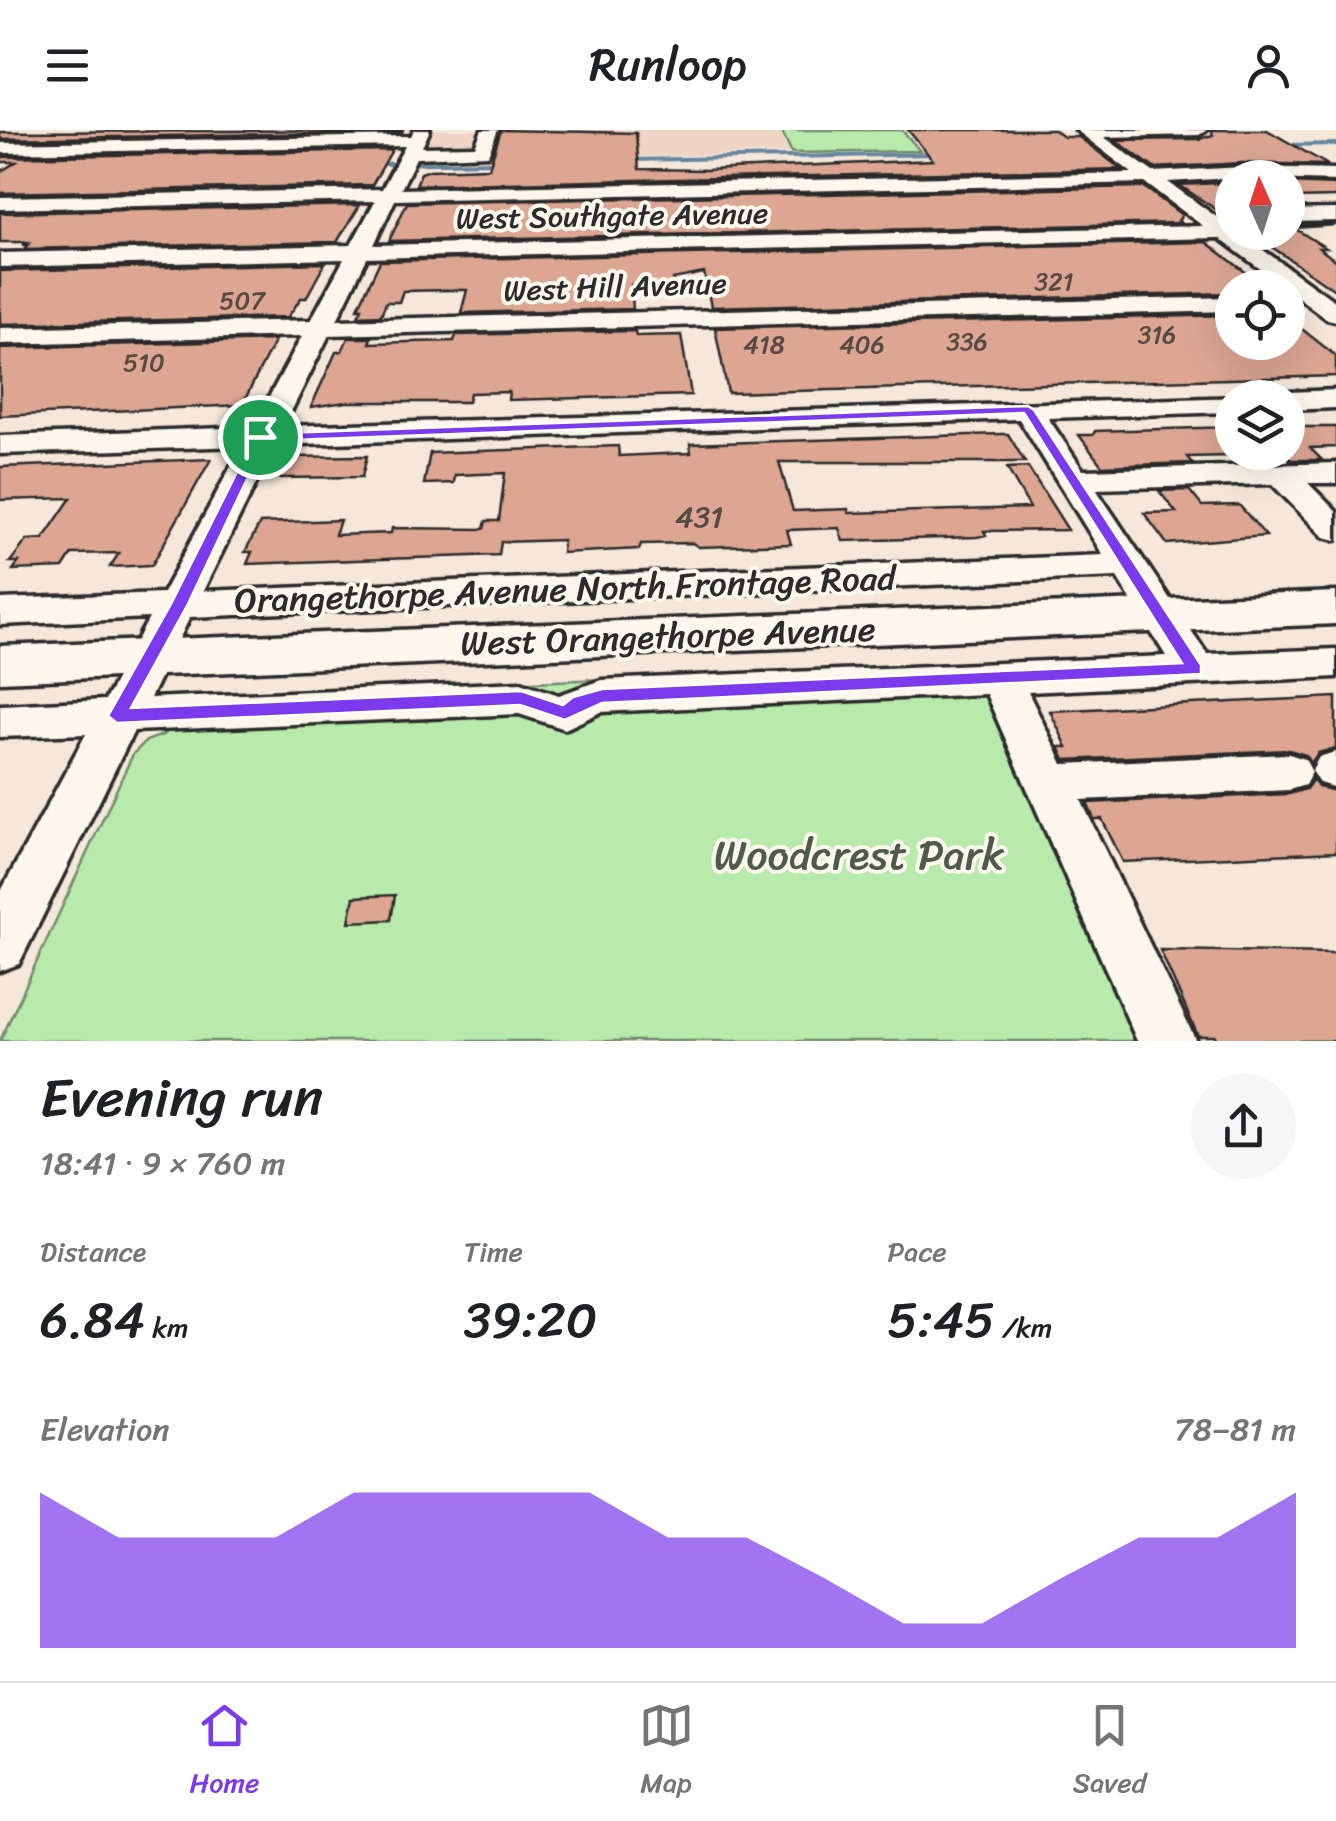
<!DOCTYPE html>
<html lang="en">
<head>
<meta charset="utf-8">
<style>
	body { margin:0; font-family:Sriracha,sans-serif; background:#f6f6f6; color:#202124; height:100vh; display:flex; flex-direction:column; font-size:38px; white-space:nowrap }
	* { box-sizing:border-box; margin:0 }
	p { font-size:32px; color:#757577 }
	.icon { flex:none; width:55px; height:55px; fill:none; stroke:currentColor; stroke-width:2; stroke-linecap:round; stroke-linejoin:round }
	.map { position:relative; height:911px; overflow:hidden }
	.panel { display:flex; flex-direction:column; background:#fff; flex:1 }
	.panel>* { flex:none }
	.needle { width:65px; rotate:357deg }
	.controls { position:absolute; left:1215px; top:30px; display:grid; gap:20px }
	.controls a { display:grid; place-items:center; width:90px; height:90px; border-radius:50%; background:#fff; box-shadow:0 10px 40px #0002; font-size:50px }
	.pin { position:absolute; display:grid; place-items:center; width:85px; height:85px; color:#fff; margin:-42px; border:5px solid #fff; border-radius:50%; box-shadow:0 2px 10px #0007 }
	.round { display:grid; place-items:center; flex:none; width:105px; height:105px; border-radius:52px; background:#f6f6f6 }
	.overview { display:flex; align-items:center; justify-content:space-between; height:170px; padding:0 40px }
	h1 { font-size:55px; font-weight:600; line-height:75px }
	.stats { display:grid; grid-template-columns:repeat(3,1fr); gap:15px; height:170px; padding:10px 40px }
	.stats div { display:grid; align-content:center }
	.stats b { font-size:50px; font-weight:600 }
	.stats small { font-size:28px; font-weight:400 }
	.stats p { font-size:28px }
	.chart { height:280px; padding:20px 40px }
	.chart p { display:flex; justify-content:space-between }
	.chart svg { width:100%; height:180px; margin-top:10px; fill:#7c3aed; opacity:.7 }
	header { display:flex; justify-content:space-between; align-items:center; height:130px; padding:0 40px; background:#fff; font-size:45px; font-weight:600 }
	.dock { display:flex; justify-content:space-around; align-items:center; height:140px; border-top:2px solid #e0e0e0; background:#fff; font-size:28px; color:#757577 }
	.dock a { display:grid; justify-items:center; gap:5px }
	.dock .current { color:#7c3aed }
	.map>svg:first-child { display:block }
	.built { fill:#eed4c5 }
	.green { fill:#b7eaab; stroke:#718a6b; stroke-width:2.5 }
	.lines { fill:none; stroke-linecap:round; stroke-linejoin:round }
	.stream { stroke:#66869e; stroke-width:4 }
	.building { fill:#dca693; stroke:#2b2b2b; stroke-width:2.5 }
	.minor-casing { stroke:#2b2b2b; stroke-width:7 }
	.major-casing { stroke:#2b2b2b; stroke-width:7 }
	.minor { fill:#fbf7ec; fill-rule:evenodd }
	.major { fill:#fbf7ec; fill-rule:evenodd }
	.route { fill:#7c3aed; stroke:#fff; stroke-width:2.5; fill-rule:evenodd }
	.labels { text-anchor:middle; stroke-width:8; stroke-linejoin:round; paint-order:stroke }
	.far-number-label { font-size:25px; fill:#574a45 }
	.far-street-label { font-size:30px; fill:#2b2b2b; stroke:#fbf7ec }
	.number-label { font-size:30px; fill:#574a45 }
	.street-label { font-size:35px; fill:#2b2b2b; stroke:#fbf7ec }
	.near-park-label { font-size:42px; fill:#4e5b4b; stroke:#fbf7ec }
</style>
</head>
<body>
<header><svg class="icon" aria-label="menu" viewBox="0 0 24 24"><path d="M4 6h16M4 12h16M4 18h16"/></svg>Runloop<svg class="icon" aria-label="person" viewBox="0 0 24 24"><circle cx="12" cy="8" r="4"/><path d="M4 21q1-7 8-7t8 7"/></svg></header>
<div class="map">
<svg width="1336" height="911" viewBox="0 0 1336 911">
	<rect width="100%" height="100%" fill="#f5e7da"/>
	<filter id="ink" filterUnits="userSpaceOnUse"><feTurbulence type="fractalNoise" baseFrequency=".01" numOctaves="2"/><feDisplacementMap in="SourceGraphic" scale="20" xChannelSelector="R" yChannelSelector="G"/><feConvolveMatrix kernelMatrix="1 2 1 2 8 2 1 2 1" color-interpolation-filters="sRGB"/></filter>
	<g filter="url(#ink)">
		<!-- built -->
		<polygon class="built" points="434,0 781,0 792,23 419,32"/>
		<!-- green -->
		<g class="green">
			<polygon points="781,0 902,0 920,21 792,23"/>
			<polygon points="978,533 1142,911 0,911 133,624 146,611 165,604 182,567"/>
		</g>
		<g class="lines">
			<!-- stream -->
			<g class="stream">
				<polyline points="1286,15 1336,14"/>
				<polyline points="1091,21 1137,18"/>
				<polyline points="631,30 937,24"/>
				<polyline points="376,34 497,32"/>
			</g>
		</g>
		<!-- building -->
		<g class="building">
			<polygon points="403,0 402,2 0,9 0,2"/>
			<polygon points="501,0 636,3 639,39 707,40 933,30 908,0 1054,0 1064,7 1079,7 1121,39 416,55 421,43 430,40 489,38"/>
			<polygon points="1211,0 1267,0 1328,35 1243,33 1154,38 1115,10 1199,9 1213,5"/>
			<polygon points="392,20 372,55 0,63 0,42 16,32 0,32 0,27"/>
			<polygon points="1219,53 1232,61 1232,90 1179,55"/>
			<polygon points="1288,53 1336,55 1336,67 1291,68 1304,76 1288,76"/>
			<polygon points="1144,57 1182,85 1178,91 1181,93 389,111 407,73"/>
			<polygon points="360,75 337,112 24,119 29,114 23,115 27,112 0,112 0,83"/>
			<polygon points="1336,95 1294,98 1326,118 1319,118 1336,131 1336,161 1250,102 1288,102 1288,96"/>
			<polygon points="1206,112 1256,150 1252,152 1258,156 1232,157 1232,163 711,177 704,143 673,149 673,154 631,155 633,179 461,183 467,160 451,160 403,161 399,172 386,172 381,185 358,186 362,178 358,178 380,131"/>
			<polygon points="325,133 306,168 301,168 288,187 0,194 0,141"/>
			<polygon points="1232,185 1232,212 1288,212 1288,188 1336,226 1336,246 728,263 715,198"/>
			<polygon points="635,201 636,206 681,205 691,265 508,270 509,262 470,263 468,272 346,272 311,277 336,222 342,221 348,208 371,208 369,213 454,211 456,205"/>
			<polygon points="275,210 242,275 0,286 0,218"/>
			<polygon points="1232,297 1232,326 1187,327 1192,333 1102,336 1079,305 1093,305 1095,301"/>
			<polygon points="1288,297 1336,297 1336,317 1310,318 1322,330 1291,330 1288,327"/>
			<polygon points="1001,304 1008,304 1025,332 779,332 793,381 848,379 849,383 1030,378 1007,338 1028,337 1068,400 984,401 986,405 977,407 843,411 839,398 787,400 791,414 699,417 692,413 641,414 639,419 562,423 563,410 501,412 499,425 327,431 247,434 252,422 245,422 260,393 340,390 335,405 391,403 392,398 484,399 486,391 499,391 505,343 455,345 454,353 424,354 430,323 618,316 619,326 663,324 691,323 690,314"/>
			<polygon points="367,326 362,347 278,348 288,327"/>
			<polygon points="211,329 152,435 110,437 119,423 72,424 63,438 13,440 19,432 10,432 27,410 43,409 71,368 0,370 0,337"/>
			<polygon points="1189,360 1202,376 1239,375 1266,406 1167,414 1144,383 1176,382 1159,361"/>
			<polygon points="1336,567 1336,618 1318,623 1311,633 1306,625 1289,620 1065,630 1059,617 1067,617 1050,581"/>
			<polygon points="1313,649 1318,657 1336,661 1336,722 1123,732 1102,689 1094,689 1087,673 1289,664 1306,659"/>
			<polygon points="395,765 391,790 349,792 354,767"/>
			<polygon points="1160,820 1336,823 1336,911 1217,911 1215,906 1198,906"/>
		</g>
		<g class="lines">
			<!-- minor casing -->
			<g class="minor-casing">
				<g id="minor">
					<path d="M414 0H430L422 17 475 16 482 0H498L488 25 416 28 401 59 1132 43 1076 0H1207L1199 5 1104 7 1153 42 1243 37 1336 39V51L1232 48 1168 52 1232 98V102H1238L1336 172V191L1327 189 1219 108 367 128 337 190 1232 167V181L329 205 284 296 1242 267 1232 268V282L1048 288 1083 340 1336 333V353H1308L1336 381V410L1324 407 1272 354 1096 359 1207 524 1336 519V547L1028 562 1063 634 1289 624 1305 629 1312 642 1305 655 1289 660 1081 670 1196 911H1137L986 564 601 582 565 599 519 584 134 601 19 834 0 841V763L86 604 0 607V575L105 570 149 488 0 495V469L163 463 242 316 0 324V306L253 297 302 206 0 214V198L311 190 344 129 0 137V123L351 115 375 71 0 79V67L382 59 405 16 0 23V13L411 6ZM1145 53 1203 96 374 115 395 70ZM1019 289 1103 425 203 461 275 315ZM1117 447 1166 526 601 550 559 565 521 552 150 568 190 487Z"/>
					<polygon points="1336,79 1336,91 1288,92 1288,80"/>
					<polygon points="1336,260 1336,278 1288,280 1288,268 1276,268 1288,262"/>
					<polygon points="1335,622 1336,622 1336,658 1319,653 1312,640 1319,627"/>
				</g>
			</g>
			<!-- major casing -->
			<g class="major-casing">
				<polygon id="major" points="1336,462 1336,494 0,552 0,516"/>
			</g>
			<!-- minor -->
			<use href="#minor" class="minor"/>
			<!-- major -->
			<use href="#major" class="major"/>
		</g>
	</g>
	<!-- route -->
	<path class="route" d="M1028 276 1034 280 1201 535V544L602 573 565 590 520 575 117 593 108 586 171 474 256 304ZM1024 283 1182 533 602 559 573 567 563 575 521 561 131 578 188 474 265 311Z"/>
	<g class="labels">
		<!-- far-number labels -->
		<g class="far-number-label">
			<text x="1054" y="160">321</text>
			<text x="242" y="179">507</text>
			<text x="1157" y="213">316</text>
			<text x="967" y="220">336</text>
			<text x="764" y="223">418</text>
			<text x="862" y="223">406</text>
			<text x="144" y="241">510</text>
		</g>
		<!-- far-street labels -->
		<g class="far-street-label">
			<text transform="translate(612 86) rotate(-1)" y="10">West Southgate Avenue</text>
			<text transform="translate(615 157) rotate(-2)" y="10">West Hill Avenue</text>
		</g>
		<!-- number labels -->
		<g class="number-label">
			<text x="699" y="397">431</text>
		</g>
		<!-- street labels -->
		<g class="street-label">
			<text transform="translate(565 459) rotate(-2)" y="12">Orangethorpe Avenue North Frontage Road</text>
			<text transform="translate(668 506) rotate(-2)" y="12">West Orangethorpe Avenue</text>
		</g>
		<!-- near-park labels -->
		<g class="near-park-label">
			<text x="859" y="739">Woodcrest Park</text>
		</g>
	</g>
</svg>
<div class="controls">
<a><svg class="needle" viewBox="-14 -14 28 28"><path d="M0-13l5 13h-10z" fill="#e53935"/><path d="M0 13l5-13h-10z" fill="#757577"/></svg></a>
<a><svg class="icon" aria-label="locate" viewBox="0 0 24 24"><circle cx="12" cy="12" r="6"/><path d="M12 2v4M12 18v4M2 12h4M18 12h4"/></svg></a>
<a><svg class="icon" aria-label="layers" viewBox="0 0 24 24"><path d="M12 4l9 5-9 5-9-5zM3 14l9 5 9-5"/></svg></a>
</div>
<div class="pin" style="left:260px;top:307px;background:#1e9e55"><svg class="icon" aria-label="arrive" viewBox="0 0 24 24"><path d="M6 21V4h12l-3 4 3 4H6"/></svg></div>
</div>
<section class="panel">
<div class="overview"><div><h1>Evening run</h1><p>18:41 · 9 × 760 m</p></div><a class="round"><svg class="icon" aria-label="share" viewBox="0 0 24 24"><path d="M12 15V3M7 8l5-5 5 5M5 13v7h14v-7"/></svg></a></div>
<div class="stats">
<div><p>Distance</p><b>6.84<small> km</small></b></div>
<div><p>Time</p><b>39:20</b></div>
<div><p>Pace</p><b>5:45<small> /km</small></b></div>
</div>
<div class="chart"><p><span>Elevation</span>78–81 m</p>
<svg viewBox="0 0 160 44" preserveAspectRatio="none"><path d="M0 44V6L10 17L20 17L30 17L40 6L50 6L60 6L70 6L80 17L90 17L100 27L110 38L120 38L130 27L140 17L150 17L160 6V44z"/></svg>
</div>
</section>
<nav class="dock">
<a class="current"><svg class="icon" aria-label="home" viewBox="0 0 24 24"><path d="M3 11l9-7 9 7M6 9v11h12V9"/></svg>Home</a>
<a><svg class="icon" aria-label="map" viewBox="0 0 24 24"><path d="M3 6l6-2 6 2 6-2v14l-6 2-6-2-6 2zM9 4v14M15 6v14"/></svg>Map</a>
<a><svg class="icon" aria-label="saved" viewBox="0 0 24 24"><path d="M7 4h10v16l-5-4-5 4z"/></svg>Saved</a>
</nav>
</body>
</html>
